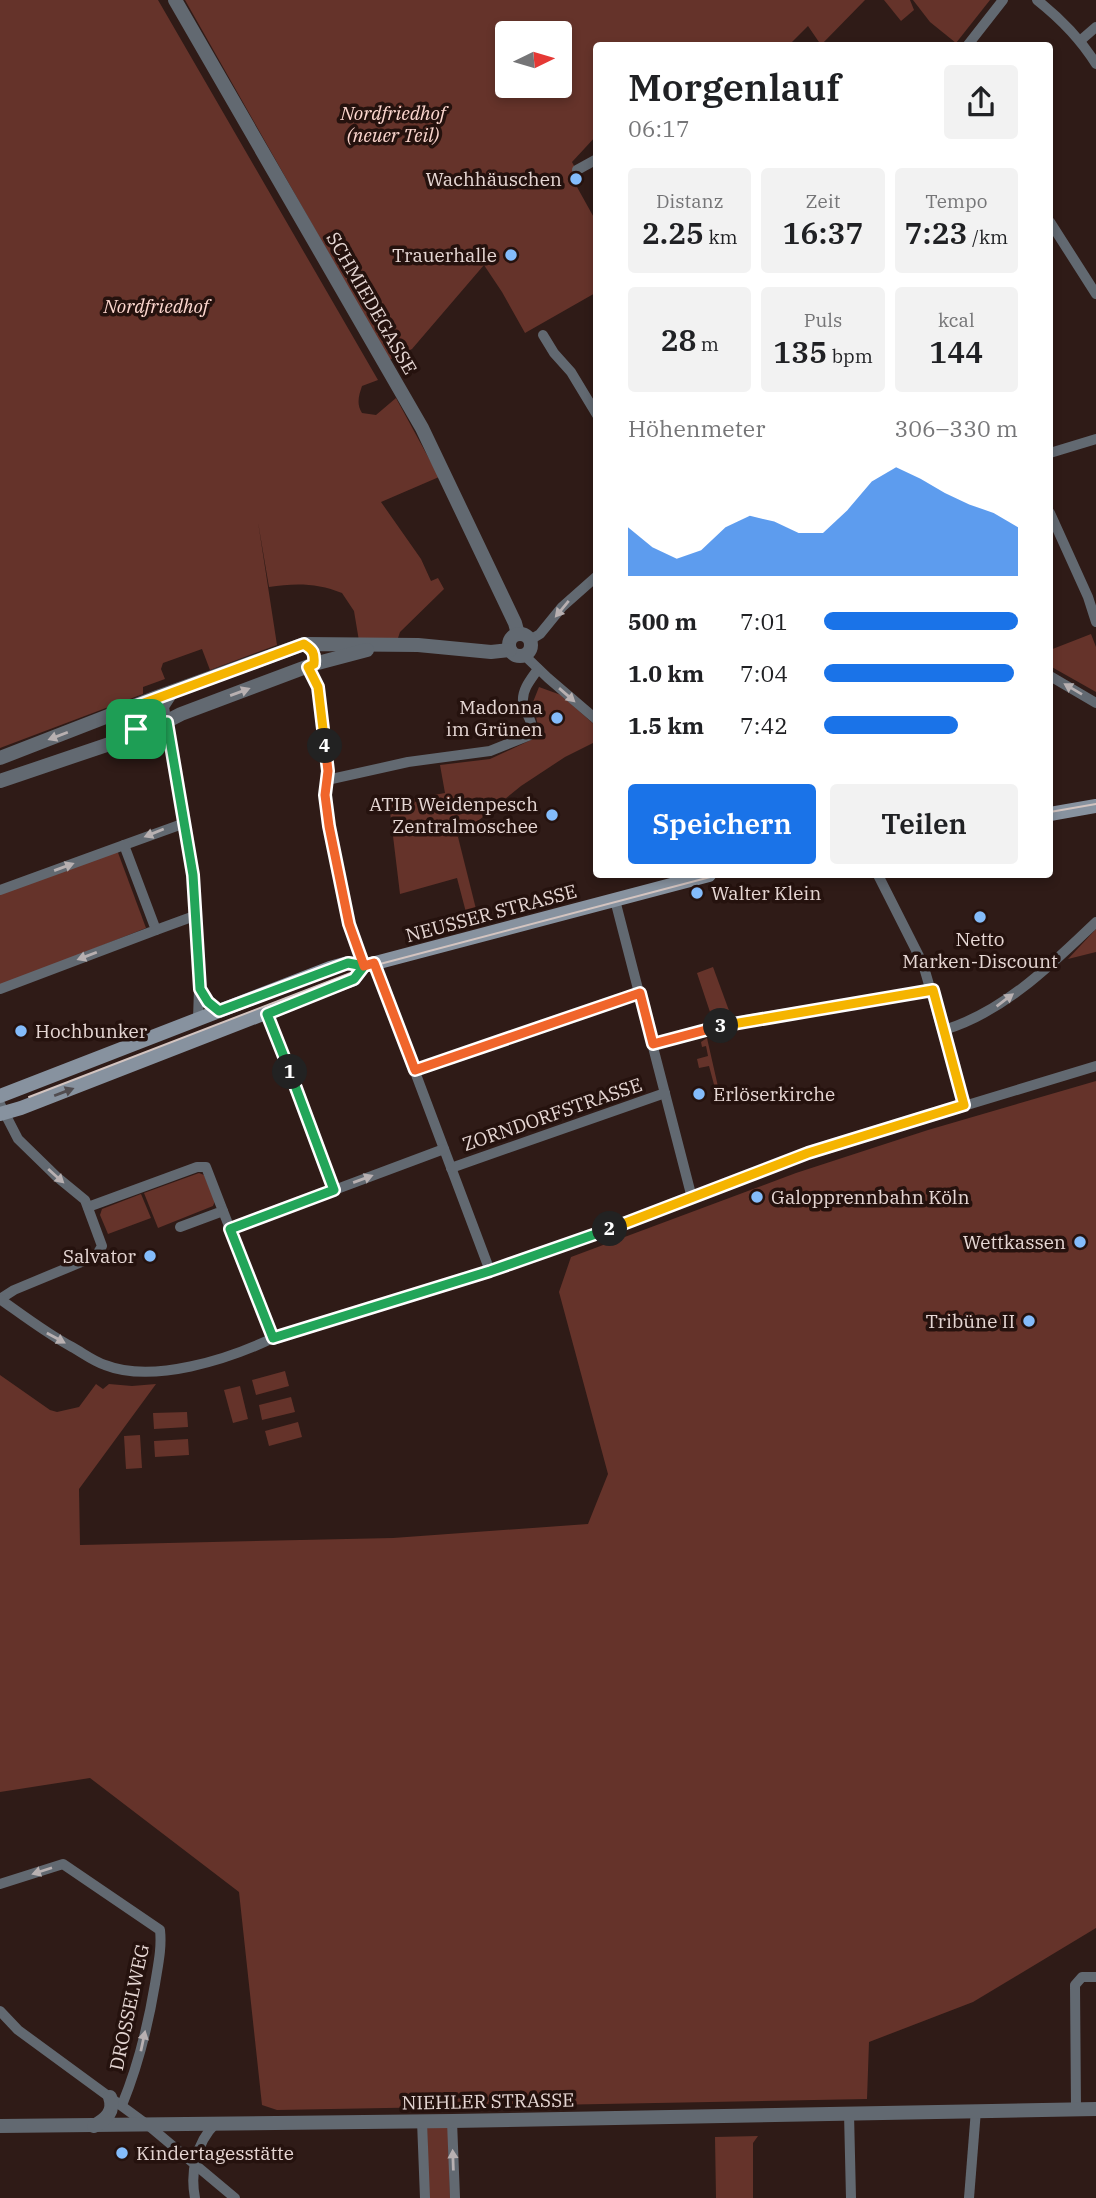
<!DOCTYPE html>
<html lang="de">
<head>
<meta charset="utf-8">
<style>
	body { margin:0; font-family:"IBM Plex Serif",serif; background:#f2f2f2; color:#202124; height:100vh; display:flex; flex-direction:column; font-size:26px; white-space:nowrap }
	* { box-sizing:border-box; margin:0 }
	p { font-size:23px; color:#757577 }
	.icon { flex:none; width:38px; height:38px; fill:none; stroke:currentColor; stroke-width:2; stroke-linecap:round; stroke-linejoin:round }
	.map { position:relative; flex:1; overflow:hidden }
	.panel { position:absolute; left:593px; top:42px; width:460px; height:836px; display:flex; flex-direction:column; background:#fff; border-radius:7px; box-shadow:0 4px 10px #0003 }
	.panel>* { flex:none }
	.needle { width:46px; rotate:85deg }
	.controls { position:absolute; left:495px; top:21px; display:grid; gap:14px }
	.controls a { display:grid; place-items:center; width:77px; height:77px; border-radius:7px; background:#fff; box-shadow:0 4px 10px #0003; font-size:35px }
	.pin { position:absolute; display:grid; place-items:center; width:60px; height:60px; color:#fff; margin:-30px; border-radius:14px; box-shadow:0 4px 10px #0006 }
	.km { position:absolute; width:35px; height:35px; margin:-18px; border-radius:50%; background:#222; color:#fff; font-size:19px; line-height:35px; text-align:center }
	.round { display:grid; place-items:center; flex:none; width:74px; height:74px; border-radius:7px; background:#f2f2f2 }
	.head { display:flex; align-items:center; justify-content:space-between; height:119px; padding:0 35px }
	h1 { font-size:38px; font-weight:600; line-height:52px }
	.figures { display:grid; grid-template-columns:repeat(3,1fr); gap:10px; height:119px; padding:7px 35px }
	.figures div { display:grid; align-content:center; border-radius:7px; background:#f2f2f2; text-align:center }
	.figures b { font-size:30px; font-weight:600 }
	.figures small { font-size:19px; font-weight:400 }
	.figures p { font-size:19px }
	.chart { height:196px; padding:14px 35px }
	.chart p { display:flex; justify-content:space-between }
	.chart svg { width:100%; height:126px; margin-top:7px; fill:#1a73e8; opacity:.7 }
	.action { display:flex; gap:14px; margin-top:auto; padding:14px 35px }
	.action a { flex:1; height:80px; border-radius:7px; background:#1a73e8; color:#fff; font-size:28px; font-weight:600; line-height:80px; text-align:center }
	.action a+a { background:#f2f2f2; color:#202124 }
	ul { padding:0 35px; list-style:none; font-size:23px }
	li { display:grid; grid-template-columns:112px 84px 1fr; align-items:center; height:52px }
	li i { height:18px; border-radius:9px; background:#1a73e8 }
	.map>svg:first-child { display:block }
	.green { fill:#65332a; fill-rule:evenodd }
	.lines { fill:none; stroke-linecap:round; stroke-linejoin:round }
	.minor { stroke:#626971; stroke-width:10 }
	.tertiary { stroke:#626971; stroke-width:14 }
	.secondary { stroke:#87929f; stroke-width:14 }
	.tram { stroke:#d3c4c0; stroke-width:2 }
	.oneway { fill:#b8b0b1 }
	.oneway2 { fill:#514c4f }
	.split-1-casing { stroke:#fff; stroke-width:14 }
	.split-2-casing { stroke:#fff; stroke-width:14 }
	.split-3-casing { stroke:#fff; stroke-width:14 }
	.split-4-casing { stroke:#fff; stroke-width:14 }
	.split-5-casing { stroke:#fff; stroke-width:14 }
	.split-1 { stroke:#22a559; stroke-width:9 }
	.split-2 { stroke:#22a559; stroke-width:9 }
	.split-3 { stroke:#f5b400; stroke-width:9 }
	.split-4 { stroke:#f0652b; stroke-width:9 }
	.split-5 { stroke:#f5b400; stroke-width:9 }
	.poi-dot { fill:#84bcfb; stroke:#25120e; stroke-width:2.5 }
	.labels { text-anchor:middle; stroke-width:7; stroke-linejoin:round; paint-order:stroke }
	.park-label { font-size:19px; font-style:italic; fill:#fdd7cf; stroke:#25120e }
	.poi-label { font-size:19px; fill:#e6d7d4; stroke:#25120e; text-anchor:end }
	.street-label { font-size:19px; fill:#e6d7d4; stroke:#25120e }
</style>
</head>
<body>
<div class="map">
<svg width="1096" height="2198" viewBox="0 0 1096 2198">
	<rect width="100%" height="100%" fill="#2f1b17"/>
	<!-- green -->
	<g class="green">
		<path d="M0 0H158L378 380 362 386C359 395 356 404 362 413L376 415 396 398 439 477 381 502 421 559 431 581 438 578 444 589 400 632 398 638 359 641 354 611 342 593C317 583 295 583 269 587L258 522 277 645 210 670 202 649 163 663 161 669 165 679 143 687V694L0 748Z"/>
		<path d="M185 0H865L821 45 808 26 789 45 597 46V135L572 162 583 183 577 187 597 223V292L525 333 502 292 484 265 412 349 389 360ZM508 33H560V86H508Z"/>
		<polygon points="884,0 910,0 914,10 901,21"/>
		<polygon points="913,0 990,0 956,43 930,22"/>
		<polygon points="1091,634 1096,647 1096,692 1050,666 1050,650"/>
		<polygon points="539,687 561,695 597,727 597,741 565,757 521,786 458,837 478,917 468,920 457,878 400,894 389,803 445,793 440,765 490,759 533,739 539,731 533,702"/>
		<polygon points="117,850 146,928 0,986 0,894"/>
		<polygon points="1096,929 1096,952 1068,959"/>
		<polygon points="713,967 731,1016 712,1018 697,973"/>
		<polygon points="707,1038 719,1091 716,1092 709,1066 699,1068 697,1059 708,1056 706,1046 702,1047 701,1042"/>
		<polygon points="1096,1081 1096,1928 973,2002 869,2042 867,2099 277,2110 262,2105 239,1892 90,1778 0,1792 0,1375 50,1410 57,1412 79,1407 96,1384 103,1389 109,1384 132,1386 156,1384 79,1489 80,1545 393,1538 588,1524 608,1474 559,1292 571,1257 796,1173 928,1130"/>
		<polygon points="199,1173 204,1175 215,1201 213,1206 158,1228 144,1193"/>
		<polygon points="141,1194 151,1218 108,1234 100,1215 102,1209"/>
		<polygon points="285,1371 289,1386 256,1395 252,1380"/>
		<polygon points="240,1386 248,1419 233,1423 224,1390"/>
		<polygon points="291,1397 295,1412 262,1420 259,1405"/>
		<polygon points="187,1412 188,1427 154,1429 153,1413"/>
		<polygon points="298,1422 302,1437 269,1446 265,1431"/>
		<polygon points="140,1435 142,1468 126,1469 124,1436"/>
		<polygon points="188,1439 189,1455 155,1457 154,1441"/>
		<polygon points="448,2125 450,2198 428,2198 427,2126"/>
		<polygon points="758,2136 753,2143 753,2198 716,2198 715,2137"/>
	</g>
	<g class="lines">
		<!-- minor -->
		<g class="minor">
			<path d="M1037 0C1061 19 1080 38 1096 64"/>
			<polyline points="1081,40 1096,27"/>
			<polyline points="967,46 1003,0"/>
			<polyline points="577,170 597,159"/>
			<polyline points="1050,222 1096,294"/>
			<polyline points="543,335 554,353 571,372 597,415"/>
			<polyline points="1050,453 1096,439"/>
			<polyline points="1050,513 1088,597 1096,622"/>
			<polyline points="530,640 540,634 562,607 597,576"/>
			<polyline points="524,655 548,678 597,720"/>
			<polyline points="308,667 318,687 328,771 325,795 329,826 349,924 364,966"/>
			<polyline points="1050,676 1096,703"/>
			<polyline points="175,690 164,707 193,875 199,989 198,1019"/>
			<polyline points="121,713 138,715 140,726 128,734"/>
			<path d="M327 780 408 762 490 751 530 735C536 722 524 714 523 701 522 689 532 678 538 669"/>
			<polyline points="124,845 185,823"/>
			<polyline points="878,875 923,964 964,1105"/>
			<polyline points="0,890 124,845 156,930 0,989"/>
			<polyline points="615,900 692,1198"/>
			<polyline points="156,930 197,915"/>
			<polyline points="374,963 490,1271"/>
			<polyline points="267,1014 334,1190"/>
			<path d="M944 1030C1004 1012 1052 964 1096 922"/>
			<polyline points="653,1044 745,1020 933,990"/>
			<polyline points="415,1070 640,993"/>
			<polyline points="0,1104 18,1139 57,1177 85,1200 102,1246 96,1256 14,1290 0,1299"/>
			<polyline points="451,1168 665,1093"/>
			<polyline points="88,1207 197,1167 206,1167 223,1211 180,1227"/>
			<polyline points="223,1211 273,1338"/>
			<polyline points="230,1229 444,1149"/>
			<path d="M0 1299C24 1316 46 1333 72 1347 83 1353 93 1361 105 1365 153 1384 229 1359 273 1338L539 1255 809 1153 1096 1066"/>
			<path d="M0 1884 63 1864 160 1930C162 1948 158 1965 155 1984 148 2026 138 2066 122 2105"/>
			<polyline points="0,2011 18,2030 149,2126 235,2198"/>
			<polyline points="1076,2109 1075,1985 1082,1977 1096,1977"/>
			<polyline points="849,2113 851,2198"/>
			<polyline points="422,2121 425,2198"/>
			<polyline points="452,2121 455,2198"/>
			<path d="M195 2198C190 2173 196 2143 215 2124"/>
			<polyline points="969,2198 976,2110"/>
		</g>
		<!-- tertiary -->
		<g class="tertiary">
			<polyline points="175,0 422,428 515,623 518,634"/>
			<circle cx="520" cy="645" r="11"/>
			<polyline points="0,758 157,697 304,644 418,645 491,652 510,650"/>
			<polyline points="0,781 148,731 181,714 314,664 367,650"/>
			<polyline points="0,2126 452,2121 1096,2109"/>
			<path d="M94 2126C106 2119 115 2112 110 2097"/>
		</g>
		<!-- secondary -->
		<g class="secondary">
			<polyline points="1050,814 1096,806"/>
			<polyline points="0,1096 330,968 348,963 364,966 709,875"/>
			<polyline points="0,1114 21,1108 345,982 354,979 364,966"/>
		</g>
		<!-- tram -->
		<g class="tram">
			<polyline points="1050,812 1096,804"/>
			<polyline points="29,1097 361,969 718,875"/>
		</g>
	</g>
	<!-- one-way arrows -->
	<defs><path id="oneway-solid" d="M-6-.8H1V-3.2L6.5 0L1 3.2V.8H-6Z" transform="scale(1.75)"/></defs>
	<g class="oneway">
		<use href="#oneway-solid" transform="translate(562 609) rotate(130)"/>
		<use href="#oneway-solid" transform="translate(1073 689) rotate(-149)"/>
		<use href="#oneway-solid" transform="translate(240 692) rotate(-20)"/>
		<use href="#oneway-solid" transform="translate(567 695) rotate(41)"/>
		<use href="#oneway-solid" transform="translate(58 736) rotate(159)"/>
		<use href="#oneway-solid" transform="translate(154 833) rotate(158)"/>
		<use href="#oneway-solid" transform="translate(64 867) rotate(-20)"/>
		<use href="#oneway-solid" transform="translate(87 956) rotate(159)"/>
		<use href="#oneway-solid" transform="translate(1005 1000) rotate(-37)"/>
		<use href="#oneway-solid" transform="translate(56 1176) rotate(42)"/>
		<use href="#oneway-solid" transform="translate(363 1179) rotate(-20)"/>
		<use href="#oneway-solid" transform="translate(56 1338) rotate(29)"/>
		<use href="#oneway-solid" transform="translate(42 1871) rotate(162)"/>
		<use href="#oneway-solid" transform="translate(143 2041) rotate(-78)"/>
		<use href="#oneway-solid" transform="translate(453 2160) rotate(-92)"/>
	</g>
	<use class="oneway2" href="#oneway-solid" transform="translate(64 1092) rotate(-21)"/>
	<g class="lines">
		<!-- split-1 casing -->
		<g class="split-1-casing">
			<polyline id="split-1" points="136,729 114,744 167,722 193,875 200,989 208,1002 219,1011 348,963 364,966 354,979 267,1014 290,1072"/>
		</g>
		<!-- split-2 casing -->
		<g class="split-2-casing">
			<polyline id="split-2" points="290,1072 334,1190 230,1229 273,1338 490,1271 610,1229"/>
		</g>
		<!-- split-3 casing -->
		<g class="split-3-casing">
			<polyline id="split-3" points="610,1229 808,1153 964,1105 933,990 721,1026"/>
		</g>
		<!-- split-4 casing -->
		<g class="split-4-casing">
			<polyline id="split-4" points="325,746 328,771 325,795 329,826 349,924 364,966 374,963 415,1070 640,993 653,1044 721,1026"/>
		</g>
		<!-- split-5 casing -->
		<g class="split-5-casing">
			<path id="split-5" d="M136 729 140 726 138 715 117 713 304 644C313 650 315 653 314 664L308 667 318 687 325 746"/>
		</g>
		<!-- split-1 -->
		<use href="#split-1" class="split-1"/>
		<!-- split-2 -->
		<use href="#split-2" class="split-2"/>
		<!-- split-3 -->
		<use href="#split-3" class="split-3"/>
		<!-- split-4 -->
		<use href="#split-4" class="split-4"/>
		<!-- split-5 -->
		<use href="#split-5" class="split-5"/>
	</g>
	<!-- markers -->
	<g class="poi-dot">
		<circle cx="576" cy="179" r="7"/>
		<circle cx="511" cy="255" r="7"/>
		<circle cx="557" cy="718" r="7"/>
		<circle cx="552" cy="815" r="7"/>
		<circle cx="697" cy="893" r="7"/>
		<circle cx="980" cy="917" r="7"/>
		<circle cx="21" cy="1031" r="7"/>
		<circle cx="699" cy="1094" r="7"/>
		<circle cx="757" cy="1197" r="7"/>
		<circle cx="1080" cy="1242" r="7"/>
		<circle cx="150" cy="1256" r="7"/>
		<circle cx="1029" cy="1321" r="7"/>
		<circle cx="122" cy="2153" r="7"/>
	</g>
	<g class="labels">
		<!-- park labels -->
		<g class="park-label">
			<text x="393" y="120">Nordfriedhof<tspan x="393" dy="22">(neuer Teil)</tspan></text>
			<text x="156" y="313">Nordfriedhof</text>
		</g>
		<!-- poi labels -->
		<g class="poi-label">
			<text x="562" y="186">Wachhäuschen</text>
			<text x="497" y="262">Trauerhalle</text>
			<text x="543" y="714">Madonna<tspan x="543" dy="22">im Grünen</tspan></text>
			<text x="538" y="811">ATIB Weidenpesch<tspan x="538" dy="22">Zentralmoschee</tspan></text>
			<text x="711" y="900" text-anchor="start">Walter Klein</text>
			<text x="980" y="946" text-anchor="middle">Netto<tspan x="980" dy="22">Marken-Discount</tspan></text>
			<text x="35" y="1038" text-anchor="start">Hochbunker</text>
			<text x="713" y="1101" text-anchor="start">Erlöserkirche</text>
			<text x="771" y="1204" text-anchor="start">Galopprennbahn Köln</text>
			<text x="1066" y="1249">Wettkassen</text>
			<text x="136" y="1263">Salvator</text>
			<text x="1015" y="1328">Tribüne II</text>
			<text x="136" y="2160" text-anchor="start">Kindertagesstätte</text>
		</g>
		<!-- street labels -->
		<g class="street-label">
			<text transform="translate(372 303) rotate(60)" y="7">SCHMIEDEGASSE</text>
			<text transform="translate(491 913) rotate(-15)" y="7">NEUSSER STRASSE</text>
			<text transform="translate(552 1114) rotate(-19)" y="7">ZORNDORFSTRASSE</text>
			<text transform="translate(129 2007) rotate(-78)" y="7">DROSSELWEG</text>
			<text transform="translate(488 2101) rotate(-1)" y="7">NIEHLER STRASSE</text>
		</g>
	</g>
</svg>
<div class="controls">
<a><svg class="needle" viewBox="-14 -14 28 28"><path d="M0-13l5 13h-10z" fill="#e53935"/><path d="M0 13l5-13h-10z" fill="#757577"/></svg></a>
</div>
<div class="pin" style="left:136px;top:729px;background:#1e9e55"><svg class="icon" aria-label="arrive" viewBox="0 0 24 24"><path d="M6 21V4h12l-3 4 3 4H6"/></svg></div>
<b class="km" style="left:290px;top:1072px">1</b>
<b class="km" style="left:610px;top:1229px">2</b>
<b class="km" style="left:721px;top:1026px">3</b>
<b class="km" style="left:325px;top:746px">4</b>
<section class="panel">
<div class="head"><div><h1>Morgenlauf</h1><p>06:17</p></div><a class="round"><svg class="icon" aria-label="share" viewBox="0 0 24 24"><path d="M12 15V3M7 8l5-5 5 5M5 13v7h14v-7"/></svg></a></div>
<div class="figures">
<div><p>Distanz</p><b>2.25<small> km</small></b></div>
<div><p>Zeit</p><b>16:37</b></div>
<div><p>Tempo</p><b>7:23<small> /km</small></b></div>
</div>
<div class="figures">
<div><b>28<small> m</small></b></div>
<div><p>Puls</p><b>135<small> bpm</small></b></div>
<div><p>kcal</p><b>144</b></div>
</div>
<div class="chart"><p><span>Höhenmeter</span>306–330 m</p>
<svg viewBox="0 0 160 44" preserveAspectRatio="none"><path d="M0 44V27L10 34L20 38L30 35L40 27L50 23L60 25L70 29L80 29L90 21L100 11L110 6L120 10L130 15L140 19L150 22L160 27V44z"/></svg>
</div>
<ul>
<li><b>500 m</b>7:01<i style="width:100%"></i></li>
<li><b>1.0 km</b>7:04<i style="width:98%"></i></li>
<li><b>1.5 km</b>7:42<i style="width:69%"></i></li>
</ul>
<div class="action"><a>Speichern</a><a>Teilen</a></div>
</section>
</div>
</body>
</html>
